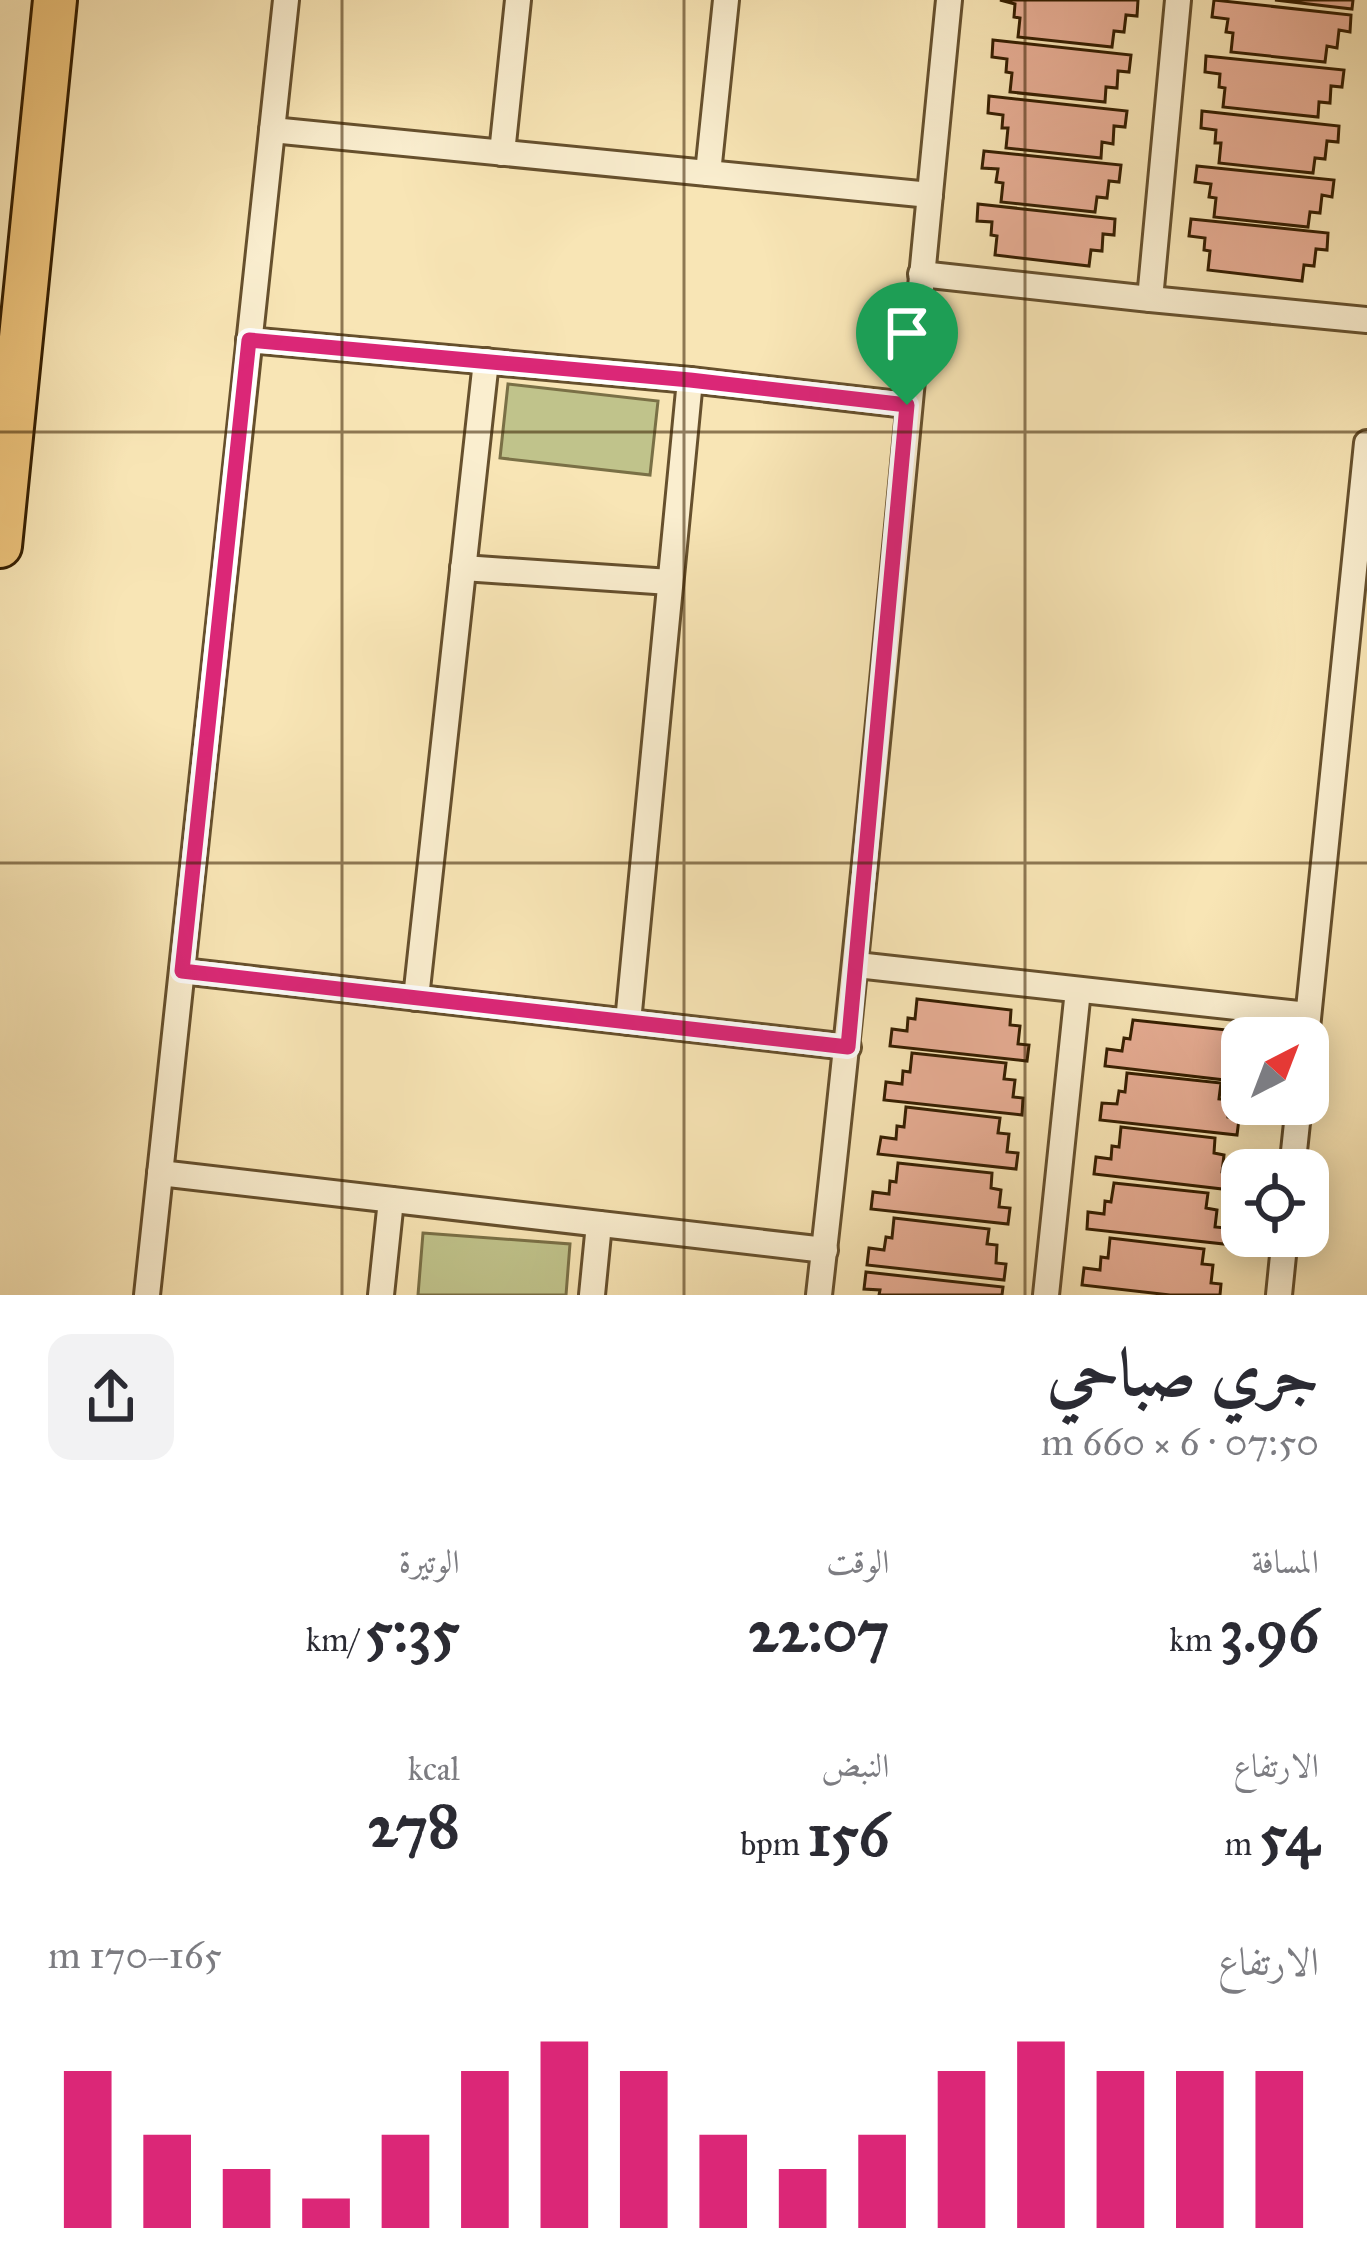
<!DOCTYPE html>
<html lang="ar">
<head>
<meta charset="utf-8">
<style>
	body { margin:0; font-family:"IM FELL Great Primer",Amiri,serif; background:#f2f2f3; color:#2b2b33; direction:rtl; height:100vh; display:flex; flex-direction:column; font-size:45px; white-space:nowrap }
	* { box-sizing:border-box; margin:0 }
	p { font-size:39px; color:#7c7c81 }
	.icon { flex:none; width:66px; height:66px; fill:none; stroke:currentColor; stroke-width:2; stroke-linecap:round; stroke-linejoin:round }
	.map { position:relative; height:1295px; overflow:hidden; direction:ltr }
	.sheet { display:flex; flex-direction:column; background:#fff; flex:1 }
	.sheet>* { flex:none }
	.needle { width:78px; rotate:42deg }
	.tools { position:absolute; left:1221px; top:1017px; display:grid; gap:24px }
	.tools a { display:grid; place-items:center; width:108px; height:108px; border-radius:24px; background:#fff; box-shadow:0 6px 30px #0003; font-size:60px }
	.pin { position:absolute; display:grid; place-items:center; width:102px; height:102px; color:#fff; margin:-123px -51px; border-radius:50% 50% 50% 0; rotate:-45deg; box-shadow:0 0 12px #0007 }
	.pin .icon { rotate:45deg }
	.round { display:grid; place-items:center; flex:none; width:126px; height:126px; border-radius:24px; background:#f2f2f3 }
	.headline { display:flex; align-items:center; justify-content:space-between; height:204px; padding:0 48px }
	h1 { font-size:66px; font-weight:800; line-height:90px }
	.stats { display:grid; grid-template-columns:repeat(3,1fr); gap:18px; height:204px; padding:12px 48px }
	.stats div { display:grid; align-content:center }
	.stats b { font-size:60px; font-weight:800 }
	.stats small { font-size:33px; font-weight:400 }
	.stats p { font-size:33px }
	.chart { height:336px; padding:24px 48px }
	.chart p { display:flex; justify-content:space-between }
	.chart svg { width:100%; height:216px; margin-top:12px; stroke:#db2777; stroke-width:6 }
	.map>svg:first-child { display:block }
	.green { fill:#c0c38b; stroke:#7a7046; stroke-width:3 }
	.building { fill:#e7ad94; stroke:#351e00; stroke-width:3 }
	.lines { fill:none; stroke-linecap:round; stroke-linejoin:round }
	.minor-casing { stroke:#66502d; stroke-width:30 }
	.trunk-casing { stroke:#351e00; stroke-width:48 }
	.minor { stroke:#faeecf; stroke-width:24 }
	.trunk { stroke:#ecc27a; stroke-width:42 }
	.route-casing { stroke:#fff; stroke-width:24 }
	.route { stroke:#db2777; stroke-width:15 }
	.grid { fill:none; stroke:#351e00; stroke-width:3; stroke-opacity:0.55 }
</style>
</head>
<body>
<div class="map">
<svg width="1367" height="1295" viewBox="0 0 1367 1295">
	<rect width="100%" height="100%" fill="#f8e5b5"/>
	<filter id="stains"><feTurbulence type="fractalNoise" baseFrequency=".00167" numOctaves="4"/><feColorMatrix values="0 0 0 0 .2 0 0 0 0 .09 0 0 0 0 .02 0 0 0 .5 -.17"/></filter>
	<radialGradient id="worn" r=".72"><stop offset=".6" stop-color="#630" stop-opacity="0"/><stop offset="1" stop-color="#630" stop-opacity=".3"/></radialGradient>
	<!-- green -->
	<g class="green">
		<polygon points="508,384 658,401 650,475 500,458"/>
		<polygon points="423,1233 570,1244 566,1295 418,1295"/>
	</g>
	<!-- building -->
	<g class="building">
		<polygon points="1000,0 1138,0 1137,16 1126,15 1124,32 1114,31 1112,47 1018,37 1020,18 1014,17 1015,4"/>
		<polygon points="1214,0 1351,15 1350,32 1339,30 1337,48 1327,46 1325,62 1231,52 1233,33 1226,32 1228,19 1212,17"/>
		<polygon points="1275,0 1353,0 1352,9"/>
		<polygon points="993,40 1131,55 1129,72 1118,71 1117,88 1106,87 1105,102 1010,92 1012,73 1006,72 1007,59 992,57"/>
		<polygon points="1206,56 1344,70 1342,87 1331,86 1330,103 1319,102 1318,117 1223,107 1225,88 1219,87 1220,74 1205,72"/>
		<polygon points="989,96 1127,111 1125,127 1114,126 1113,144 1102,142 1101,158 1006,148 1008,128 1002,128 1003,115 988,113"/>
		<polygon points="1202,111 1339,126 1338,142 1327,141 1325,159 1315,158 1313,173 1219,163 1221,143 1215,143 1216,130 1201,128"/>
		<polygon points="984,151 1121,165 1119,182 1109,181 1107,198 1097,197 1095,212 1001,202 1003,183 996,182 998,169 982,168"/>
		<polygon points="1197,166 1334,180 1332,197 1322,195 1320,213 1310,212 1308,227 1214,217 1216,198 1209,197 1211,184 1195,182"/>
		<polygon points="978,204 1115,219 1114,235 1103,234 1102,251 1091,250 1089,266 995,255 997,236 991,235 992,222 977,221"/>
		<polygon points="1191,219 1328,233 1327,250 1316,249 1314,266 1304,265 1302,281 1208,270 1210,251 1204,250 1205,238 1189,236"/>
		<polygon points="917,999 1011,1010 1010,1025 1020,1026 1018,1044 1029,1045 1027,1061 890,1046 892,1029 907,1031 908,1018 915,1019"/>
		<polygon points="1133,1020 1227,1030 1225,1045 1236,1047 1233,1064 1242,1065 1242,1082 1105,1066 1107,1049 1122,1051 1124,1038 1130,1039"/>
		<polygon points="912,1053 1006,1063 1004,1079 1015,1080 1013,1097 1023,1098 1022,1115 884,1100 886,1082 902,1084 903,1071 910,1072"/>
		<polygon points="1127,1073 1221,1083 1219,1099 1230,1100 1228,1117 1239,1119 1237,1135 1100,1120 1102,1103 1117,1104 1119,1091 1125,1092"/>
		<polygon points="906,1107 1000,1118 998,1133 1009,1134 1007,1152 1018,1153 1016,1169 878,1154 881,1137 896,1139 897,1126 904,1127"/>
		<polygon points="1121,1127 1215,1138 1214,1153 1224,1155 1222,1172 1233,1173 1231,1190 1094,1174 1096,1157 1111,1159 1112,1146 1119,1147"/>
		<polygon points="898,1163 992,1173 991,1188 1001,1190 999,1207 1010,1208 1008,1224 871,1209 873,1192 889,1194 890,1181 896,1182"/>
		<polygon points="1114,1183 1208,1193 1206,1208 1217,1210 1215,1227 1226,1228 1224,1244 1087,1229 1088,1212 1104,1214 1105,1201 1111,1202"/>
		<polygon points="894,1218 989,1229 987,1244 997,1245 996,1263 1006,1264 1004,1280 867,1265 869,1248 884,1250 886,1237 892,1238"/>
		<polygon points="1110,1238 1204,1249 1202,1264 1213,1265 1211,1283 1221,1284 1220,1295 1170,1295 1082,1285 1084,1268 1100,1270 1101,1257 1108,1258"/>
		<polygon points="866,1272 1003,1287 1002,1295 879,1295 880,1290 864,1289"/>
	</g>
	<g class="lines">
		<!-- minor casing -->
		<g class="minor-casing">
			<g id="minor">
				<polyline points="272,130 930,195"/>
				<polyline points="502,153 518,0"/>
				<polyline points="708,173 726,0"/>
				<polyline points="921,274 1150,299 1178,0"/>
				<polyline points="1150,299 1367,320"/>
				<polyline points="249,340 690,380 907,405"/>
				<polyline points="463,568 670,582"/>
				<polyline points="857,965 1308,1015"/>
				<polyline points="182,971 848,1047"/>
				<polyline points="416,998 486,361"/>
				<polyline points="628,1022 690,380"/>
				<polyline points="1306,1038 1367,443"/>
				<polyline points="1292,1170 1299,1104"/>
				<polyline points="160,1173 825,1250"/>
				<polyline points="147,1295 286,0"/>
				<polyline points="381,1295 391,1200"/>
				<polyline points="592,1295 599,1224"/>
				<path d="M819 1295C868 864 906 432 949 0"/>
				<polyline points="1046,1295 1078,990"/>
				<polyline points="1279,1295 1285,1236"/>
			</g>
		</g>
		<!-- trunk casing -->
		<g class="trunk-casing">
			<polyline id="trunk" points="0,546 55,0"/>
		</g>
		<!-- minor -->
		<use href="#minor" class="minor"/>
		<!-- trunk -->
		<use href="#trunk" class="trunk"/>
	</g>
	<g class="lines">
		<!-- route casing -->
		<g class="route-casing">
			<polygon id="route" points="249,340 690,380 907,405 848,1047 182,971"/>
		</g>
		<!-- route -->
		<use href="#route" class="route"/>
	</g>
	<!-- grid -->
	<path class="grid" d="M342 0V1295M684 0V1295M1025 0V1295M0 432H1367M0 863H1367"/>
	<rect width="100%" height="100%" filter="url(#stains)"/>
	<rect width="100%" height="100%" fill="url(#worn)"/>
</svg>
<div class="tools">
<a><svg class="needle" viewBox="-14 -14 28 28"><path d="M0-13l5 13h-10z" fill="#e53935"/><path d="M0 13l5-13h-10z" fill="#7c7c81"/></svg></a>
<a><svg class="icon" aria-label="locate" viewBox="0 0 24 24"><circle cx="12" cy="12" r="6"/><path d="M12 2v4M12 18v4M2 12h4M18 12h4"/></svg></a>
</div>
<div class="pin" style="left:907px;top:405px;background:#1e9e55"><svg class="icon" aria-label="arrive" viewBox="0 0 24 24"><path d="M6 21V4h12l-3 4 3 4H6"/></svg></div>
</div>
<section class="sheet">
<div class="headline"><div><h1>جري صباحي</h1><p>07:50 · 6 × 660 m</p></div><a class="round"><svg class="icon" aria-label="share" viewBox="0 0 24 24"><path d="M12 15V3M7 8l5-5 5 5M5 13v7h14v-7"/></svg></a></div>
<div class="stats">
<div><p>المسافة</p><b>3.96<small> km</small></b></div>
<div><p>الوقت</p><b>22:07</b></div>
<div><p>الوتيرة</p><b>5:35<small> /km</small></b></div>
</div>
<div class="stats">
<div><p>الارتفاع</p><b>54<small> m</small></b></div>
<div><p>النبض</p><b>156<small> bpm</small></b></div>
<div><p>kcal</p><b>278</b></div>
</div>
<div class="chart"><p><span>الارتفاع</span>165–170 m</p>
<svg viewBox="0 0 160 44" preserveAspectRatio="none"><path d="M5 44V12M15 44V25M25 44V32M35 44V38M45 44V25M55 44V12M65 44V6M75 44V12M85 44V25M95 44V32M105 44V25M115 44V12M125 44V6M135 44V12M145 44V12M155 44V12"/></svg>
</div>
</section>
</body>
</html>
